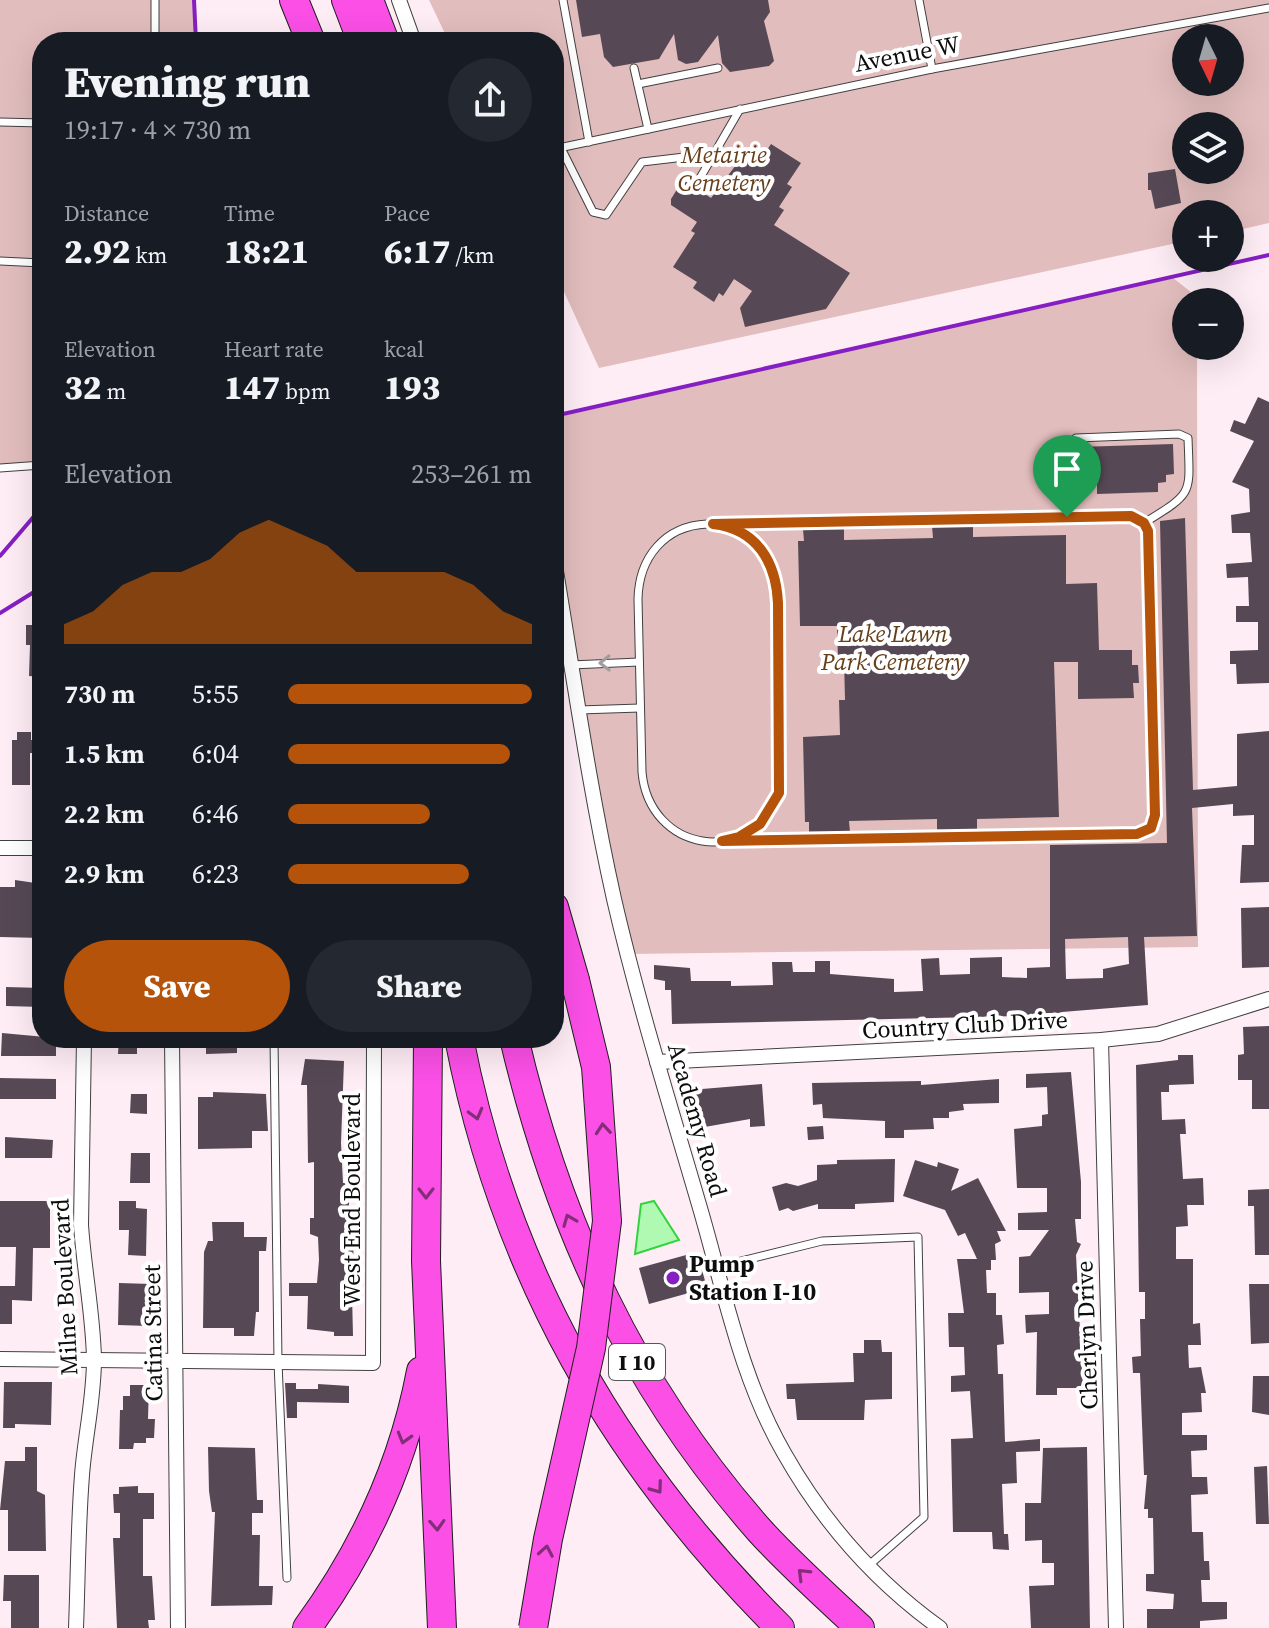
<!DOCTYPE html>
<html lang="en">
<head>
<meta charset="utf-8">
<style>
	body { margin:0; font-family:"Source Serif 4",serif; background:#242831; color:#f1f3f6; height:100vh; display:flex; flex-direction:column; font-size:30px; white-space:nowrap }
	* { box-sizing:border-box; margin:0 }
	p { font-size:26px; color:#9ea1a6 }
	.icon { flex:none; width:44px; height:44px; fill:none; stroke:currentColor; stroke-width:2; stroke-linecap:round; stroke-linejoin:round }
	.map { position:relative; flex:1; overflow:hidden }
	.sheet { position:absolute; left:32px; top:32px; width:532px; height:1016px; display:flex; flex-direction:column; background:#171b24; border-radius:32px; box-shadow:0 8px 32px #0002 }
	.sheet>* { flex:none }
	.needle { width:52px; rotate:175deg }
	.controls { position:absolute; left:1172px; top:24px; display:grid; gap:16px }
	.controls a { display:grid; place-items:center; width:72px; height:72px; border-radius:50%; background:#171b24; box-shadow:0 8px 32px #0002; font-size:40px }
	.pin { position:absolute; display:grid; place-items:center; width:68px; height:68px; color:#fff; margin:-82px -34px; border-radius:50% 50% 50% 0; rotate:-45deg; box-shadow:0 0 8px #0007 }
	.pin .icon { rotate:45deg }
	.round { display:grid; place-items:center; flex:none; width:84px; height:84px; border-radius:42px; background:#242831 }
	.summary { display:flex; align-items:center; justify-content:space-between; height:136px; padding:0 32px }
	h1 { font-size:44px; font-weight:800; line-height:60px }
	.metrics { display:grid; grid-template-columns:repeat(3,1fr); gap:12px; height:136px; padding:8px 32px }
	.metrics div { display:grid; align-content:center }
	.metrics b { font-size:34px; font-weight:800 }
	.metrics small { font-size:22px; font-weight:400 }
	.metrics p { font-size:22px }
	.chart { height:224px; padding:16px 32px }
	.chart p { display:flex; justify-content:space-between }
	.chart svg { width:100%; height:144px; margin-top:8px; fill:#b45309; opacity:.7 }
	.cta { display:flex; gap:16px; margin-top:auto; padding:16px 32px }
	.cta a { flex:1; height:92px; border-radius:48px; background:#b45309; color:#fff; font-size:32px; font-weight:800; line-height:92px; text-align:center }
	.cta a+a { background:#242831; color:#f1f3f6 }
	ul { padding:0 32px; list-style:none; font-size:26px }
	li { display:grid; grid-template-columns:128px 96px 1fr; align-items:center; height:60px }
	li i { height:20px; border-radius:10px; background:#b45309 }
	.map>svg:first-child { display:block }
	.cemetery { fill:#e2bdbd; fill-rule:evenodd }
	.water { fill:#aff9b2; stroke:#32d33d; stroke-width:2 }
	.building { fill:#564955; fill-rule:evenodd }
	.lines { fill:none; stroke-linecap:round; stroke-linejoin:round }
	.lane-casing { stroke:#404040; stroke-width:9 }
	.street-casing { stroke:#404040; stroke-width:16 }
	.highway-casing { stroke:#1e1e1e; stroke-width:30 }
	.lane { stroke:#fff; stroke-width:7 }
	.street { stroke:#fff; stroke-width:14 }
	.highway { stroke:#fb4fe6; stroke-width:28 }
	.rail { stroke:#851fc3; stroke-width:4 }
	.highway-bridge-casing { stroke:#1e1e1e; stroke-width:30; stroke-linecap:butt }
	.highway-bridge { stroke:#fb4fe6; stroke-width:28 }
	.oneway { stroke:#9e9e9e }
	.oneway2 { stroke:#842e7a }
	.route-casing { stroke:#fff; stroke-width:16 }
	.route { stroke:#b45309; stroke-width:10 }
	.poi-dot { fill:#851fc3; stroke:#fff; stroke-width:3 }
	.labels { text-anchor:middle; stroke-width:8; stroke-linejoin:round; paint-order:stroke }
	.shield { fill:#fff; stroke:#565656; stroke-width:2 }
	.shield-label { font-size:22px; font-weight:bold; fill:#0d0d0d }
	.street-label { font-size:24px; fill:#0d0d0d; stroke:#fff }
	.park-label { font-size:24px; font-style:italic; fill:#673e1a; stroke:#fff }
	.poi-label { font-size:24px; font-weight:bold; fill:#0d0d0d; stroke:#fff; text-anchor:start }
</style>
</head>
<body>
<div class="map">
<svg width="1269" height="1628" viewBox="0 0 1269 1628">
	<rect width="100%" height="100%" fill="#ffedf6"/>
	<!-- cemetery -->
	<g class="cemetery">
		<polygon points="0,0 194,0 196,42 42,42 42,467 0,467"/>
		<path d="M429 0H1269V223L1230 232V214H1186V241L599 368 554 270V42H449ZM1186 38H1230V82H1186ZM1186 126H1230V170H1186Z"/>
		<polygon points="1172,277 1197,297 1197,302 1186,302 1186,346 1197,346 1198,947 628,954 554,559 554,418"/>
	</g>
	<!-- water -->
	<polygon class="water" points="654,1201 679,1240 635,1254 641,1204"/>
	<!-- building -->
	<g class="building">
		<polygon points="576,0 768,0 770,12 764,21 774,61 769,66 730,72 722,63 718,35 698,62 686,64 678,60 674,34 659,59 613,67 604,57 600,34 582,37"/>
		<polygon points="771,144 801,163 787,184 792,187 779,207 784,210 774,225 850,273 826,309 745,327 740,308 752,291 734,279 723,296 719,293 714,302 693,288 697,282 673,267 695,233 691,231 697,222 671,205 671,199 681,183 687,182 711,198 742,157 746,160 763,156"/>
		<polygon points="1175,169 1181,203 1155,209 1151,190 1148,190 1148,173"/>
		<polygon points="1258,397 1269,402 1269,683 1237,684 1236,664 1230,664 1230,651 1258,650 1258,622 1236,622 1236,606 1249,606 1248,577 1227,578 1226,564 1252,562 1250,533 1232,533 1231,515 1250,512 1249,489 1232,482 1254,441 1230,431 1234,420 1245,424"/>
		<polygon points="1173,444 1174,474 1166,475 1166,482 1158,483 1158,492 1097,494 1097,484 1090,485 1090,475 1079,476 1078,447"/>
		<path d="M1185 518 1193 790 1237 786V734L1269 731V882L1240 883 1242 845H1254V815L1233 816V804L1192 808 1197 936 1144 937 1148 1005 1062 1012V1015L672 1024 671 990H665V981L654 979V965L690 968 691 981H731V986L773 985 772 962H792L793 972H815V961H830V974L894 979V992L923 991 921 959 939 958 940 975 970 974V958L1002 957V977L1027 978V968L1050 967V845L1167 843 1160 521ZM1128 937 1129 964 1103 969V978L1066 979 1065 939Z"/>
		<polygon points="932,526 973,526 973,537 1066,535 1066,584 1097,583 1099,650 1132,650 1132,665 1138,665 1139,683 1133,683 1134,698 1078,699 1078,662 1054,662 1059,817 977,819 977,830 937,830 937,819 849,821 850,832 809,833 809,822 805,822 803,737 840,735 839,700 845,700 844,660 838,660 837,626 800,626 798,541 804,541 803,529 844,528 844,540 933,538"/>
		<polygon points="26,625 42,625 42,677 29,676 30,645 26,645"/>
		<polygon points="17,732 31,732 31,740 37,740 37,753 30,753 30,785 12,785 12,740 17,740"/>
		<polygon points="15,880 42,884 42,938 0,937 0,887 15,887"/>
		<polygon points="1269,907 1269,967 1242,968 1241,908"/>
		<polygon points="6,987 42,988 42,1007 6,1006"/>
		<polygon points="1269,1026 1269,1109 1252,1109 1252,1080 1238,1080 1238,1055 1244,1054 1243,1027"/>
		<polygon points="2,1033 56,1038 56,1056 1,1056"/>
		<polygon points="119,1038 137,1038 137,1054 118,1054"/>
		<polygon points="206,1038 237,1038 237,1053 206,1054"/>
		<polygon points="1178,1055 1193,1055 1194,1084 1169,1085 1169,1092 1161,1092 1162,1120 1185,1119 1186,1134 1180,1134 1183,1179 1203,1178 1204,1205 1187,1205 1188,1226 1176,1227 1176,1259 1193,1259 1193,1324 1200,1323 1201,1345 1188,1345 1189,1368 1201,1367 1206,1393 1201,1393 1202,1412 1182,1413 1182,1435 1207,1435 1207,1450 1191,1451 1192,1477 1207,1477 1208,1494 1191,1495 1192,1532 1203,1532 1204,1561 1209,1561 1210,1580 1201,1580 1202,1602 1227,1602 1227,1619 1200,1621 1200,1628 1147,1628 1147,1609 1173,1609 1174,1594 1146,1591 1146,1574 1154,1574 1153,1518 1148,1518 1148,1509 1144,1509 1147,1475 1144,1475 1140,1373 1133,1373 1132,1357 1141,1356 1140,1319 1145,1319 1145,1292 1139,1292 1136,1065 1178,1060"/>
		<polygon points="305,1059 344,1061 341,1143 343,1183 349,1183 349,1216 355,1225 352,1275 358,1275 358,1294 352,1294 353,1336 334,1336 334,1332 307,1329 308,1296 289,1296 289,1283 317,1283 319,1260 318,1237 310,1234 310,1218 314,1218 314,1162 308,1163 307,1085 301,1085"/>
		<polygon points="1071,1072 1081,1182 1081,1219 1075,1219 1077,1242 1081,1244 1076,1255 1083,1388 1057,1388 1057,1395 1036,1395 1037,1332 1026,1333 1025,1315 1049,1314 1049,1292 1019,1293 1019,1257 1030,1256 1049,1230 1018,1230 1018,1213 1047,1212 1047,1188 1017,1188 1014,1129 1042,1126 1042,1115 1048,1114 1047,1087 1026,1088 1026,1074"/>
		<polygon points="0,1078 56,1079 56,1099 0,1099"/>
		<polygon points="999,1079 999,1103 963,1104 964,1110 949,1112 949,1118 933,1118 934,1129 904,1130 904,1138 885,1138 885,1121 823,1118 822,1104 813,1105 812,1083 921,1081 921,1085"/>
		<polygon points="762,1084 765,1126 750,1127 750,1119 699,1128 690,1090"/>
		<polygon points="213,1092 266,1094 268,1131 252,1131 252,1148 198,1149 198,1097 213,1097"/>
		<polygon points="131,1094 147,1094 147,1114 130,1113"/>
		<polygon points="823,1126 824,1139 808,1140 807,1127"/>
		<polygon points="5,1137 53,1140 52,1158 5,1158"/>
		<polygon points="131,1153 150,1153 150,1183 130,1183"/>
		<polygon points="895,1159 894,1202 855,1204 855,1209 818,1209 818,1204 793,1211 788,1208 779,1211 772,1187 786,1183 798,1186 817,1180 817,1165 837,1164 837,1160"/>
		<polygon points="915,1160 937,1167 938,1162 959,1169 951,1191 978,1178 1006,1231 997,1231 1001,1241 995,1244 996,1260 991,1260 991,1270 986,1270 987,1293 996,1293 996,1315 1002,1315 1004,1344 997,1345 998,1374 1003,1374 1005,1442 1040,1439 1040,1451 1016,1452 1017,1483 1002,1484 1004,1534 1008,1534 1009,1550 993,1549 992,1532 953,1532 951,1439 973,1438 970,1391 951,1392 951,1376 965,1375 964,1347 949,1347 948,1313 964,1313 957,1259 977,1259 965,1233 958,1236 945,1210 903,1196"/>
		<polygon points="1269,1189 1269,1255 1255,1255 1254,1206 1248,1206 1248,1190"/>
		<polygon points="0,1201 50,1201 50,1248 33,1248 32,1301 12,1300 12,1324 0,1324 0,1286 15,1286 16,1247 0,1247"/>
		<polygon points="119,1201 136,1201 136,1208 147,1209 146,1256 128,1255 129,1230 119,1230"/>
		<polygon points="212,1222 244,1222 244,1237 267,1237 266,1251 259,1251 259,1312 256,1312 254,1336 234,1336 234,1328 203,1328 204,1252 208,1241 213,1241"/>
		<polygon points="697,1252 707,1288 649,1304 639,1268"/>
		<polygon points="119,1283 151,1284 148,1326 118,1325"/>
		<polygon points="1249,1284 1269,1284 1269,1343 1251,1344"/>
		<polygon points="864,1340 881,1340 882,1352 892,1352 892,1399 865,1400 864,1420 797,1420 795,1399 787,1399 786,1384 854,1382 853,1353 864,1353"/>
		<polygon points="1253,1376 1269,1376 1269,1415 1252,1412"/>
		<polygon points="4,1382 52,1382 51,1425 15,1424 15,1428 3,1428"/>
		<polygon points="285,1383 296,1383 296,1389 318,1389 318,1384 349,1386 349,1403 297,1402 297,1418 287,1418"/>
		<polygon points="130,1385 149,1385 148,1419 155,1419 154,1438 146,1438 146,1443 134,1443 133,1449 119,1449 120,1410 123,1410 123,1396 130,1396"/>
		<polygon points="25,1447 37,1447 37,1491 45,1495 46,1551 8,1551 8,1510 0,1510 5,1461 25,1461"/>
		<polygon points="208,1447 255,1448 257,1500 263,1500 263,1513 252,1513 252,1535 260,1535 259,1586 273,1586 272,1605 211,1606 215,1512 212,1512 209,1491"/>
		<polygon points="1087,1447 1090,1628 1031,1628 1029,1586 1054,1585 1054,1563 1042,1563 1042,1540 1025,1541 1025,1503 1041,1503 1043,1448"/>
		<polygon points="1267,1466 1269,1524 1256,1524 1254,1467"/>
		<polygon points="138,1486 138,1493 154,1493 154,1519 143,1519 143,1576 152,1576 155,1620 148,1620 149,1628 117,1628 113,1538 120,1538 120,1513 114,1513 113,1494 119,1494 119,1487"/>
		<polygon points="4,1575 39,1575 39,1628 11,1628 11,1601 3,1601"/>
	</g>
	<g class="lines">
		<!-- lane casing -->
		<g class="lane-casing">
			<g id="lane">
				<polyline points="563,0 589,142"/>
				<polyline points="919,0 932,69"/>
				<polyline points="155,42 155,0"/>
				<polyline points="634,68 648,129"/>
				<polyline points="638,84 718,68"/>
				<polyline points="0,122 42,123"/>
				<polyline points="561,148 593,212 606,215 642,162 693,156 710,161"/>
				<polyline points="554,149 932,69 1269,8"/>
				<polyline points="700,178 740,109"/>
				<polyline points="0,261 42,263"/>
				<polyline points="0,468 42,465"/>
				<path d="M1067 517V452L1069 444 1076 438 1179 434 1188 438C1190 496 1194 492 1144 523"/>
				<path d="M707 524C754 526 776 559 778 603L779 793C750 869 649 852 642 772L638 599C639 558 664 526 707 524Z"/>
				<polyline points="713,524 1131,516 1144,523 1148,531 1155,815 1154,823 1144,833 722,841"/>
				<polyline points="571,665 639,662"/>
				<polyline points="579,710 640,708"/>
				<polyline points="274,1038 278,1362 287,1578"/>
				<polyline points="717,1267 822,1241 918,1237 924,1517 868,1566"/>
			</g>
		</g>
		<!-- street casing -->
		<g class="street-casing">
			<g id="street">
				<polyline points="399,0 414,42"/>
				<path d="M554 559C573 672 589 787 614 899 638 1003 670 1105 700 1208 724 1290 741 1379 784 1453 823 1522 876 1582 940 1628"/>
				<polyline points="0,848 42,848"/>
				<polyline points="172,1038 178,1628"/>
				<polyline points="1101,1040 1116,1628"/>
				<polyline points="657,1062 1101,1040 1158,1034 1269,999"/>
				<polyline points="0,1359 373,1363 374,1038"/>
				<path d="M76 1628C78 1577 78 1526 82 1475 85 1436 94 1399 94 1359 93 1313 84 1270 81 1225L84 1038"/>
			</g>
		</g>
		<!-- highway casing -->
		<g class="highway-casing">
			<g id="highway">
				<polyline points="294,0 311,42"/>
				<polyline points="346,0 362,42"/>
				<polyline points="369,0 385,42"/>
				<polyline points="554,907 575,980"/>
				<polyline points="428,1038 426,1261 442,1628"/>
				<path d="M459 1038C504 1271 613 1461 780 1628"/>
				<path d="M514 1038C558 1225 632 1386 760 1531 791 1565 826 1596 860 1628"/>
				<path d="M307 1628C364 1550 403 1466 421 1371"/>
			</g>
		</g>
		<!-- lane -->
		<use href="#lane" class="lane"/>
		<!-- street -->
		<use href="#street" class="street"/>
		<!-- highway -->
		<use href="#highway" class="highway"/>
		<!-- rail -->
		<g class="rail">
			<polyline points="194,0 196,42"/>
			<polyline points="554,416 1269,255"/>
			<polyline points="0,556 42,507"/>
			<polyline points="0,613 42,587"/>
		</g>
		<!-- highway-bridge casing -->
		<g class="highway-bridge-casing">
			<polyline id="highway-bridge" points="533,1628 548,1539 591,1348 607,1221 596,1067 575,980"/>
		</g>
		<!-- highway-bridge -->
		<use href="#highway-bridge" class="highway-bridge"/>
	</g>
	<!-- one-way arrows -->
	<defs><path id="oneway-chevron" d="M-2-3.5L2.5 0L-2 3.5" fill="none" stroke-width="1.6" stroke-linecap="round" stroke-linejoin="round" transform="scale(2)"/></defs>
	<use class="oneway" href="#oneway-chevron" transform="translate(605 663) rotate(179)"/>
	<g class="oneway2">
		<use href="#oneway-chevron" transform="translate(476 1114) rotate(75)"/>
		<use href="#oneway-chevron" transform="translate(603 1129) rotate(-95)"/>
		<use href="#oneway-chevron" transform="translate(426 1193) rotate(90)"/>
		<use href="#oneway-chevron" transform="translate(569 1220) rotate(-112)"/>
		<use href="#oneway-chevron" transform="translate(404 1438) rotate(106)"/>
		<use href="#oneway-chevron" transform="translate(657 1488) rotate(54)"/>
		<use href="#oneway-chevron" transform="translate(437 1525) rotate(87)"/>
		<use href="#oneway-chevron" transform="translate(546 1551) rotate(-80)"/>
		<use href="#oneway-chevron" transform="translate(803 1574) rotate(-135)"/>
	</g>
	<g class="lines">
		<!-- route casing -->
		<g class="route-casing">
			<path id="route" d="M1131 516 1144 523 1148 531 1155 815 1151 828 1137 834 722 841 739 837 760 824 779 793 778 603C776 562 757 529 713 524Z"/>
		</g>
		<!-- route -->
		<use href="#route" class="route"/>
	</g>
	<!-- markers -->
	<circle class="poi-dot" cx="673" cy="1278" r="8"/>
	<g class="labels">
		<!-- shield labels -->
		<rect class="shield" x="609" y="1344" width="56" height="36" rx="6"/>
		<g class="shield-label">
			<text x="637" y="1370">I 10</text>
		</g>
		<!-- street labels -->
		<g class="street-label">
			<text transform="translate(907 54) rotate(-11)" y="8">Avenue W</text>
			<text transform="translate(965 1025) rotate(-3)" y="8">Country Club Drive</text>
			<text transform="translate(697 1120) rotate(74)" y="8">Academy Road</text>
			<text transform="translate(352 1200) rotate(-90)" y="8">West End Boulevard</text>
			<text transform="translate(65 1287) rotate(-93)" y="8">Milne Boulevard</text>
			<text transform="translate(153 1333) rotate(-91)" y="8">Catina Street</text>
			<text transform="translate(1087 1335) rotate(-92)" y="8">Cherlyn Drive</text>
		</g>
		<!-- park labels -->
		<g class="park-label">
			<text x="724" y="163">Metairie<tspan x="724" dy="28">Cemetery</tspan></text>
			<text x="893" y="642">Lake Lawn<tspan x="893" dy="28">Park Cemetery</tspan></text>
		</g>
		<!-- poi labels -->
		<g class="poi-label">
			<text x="689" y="1272">Pump<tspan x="689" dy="28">Station I-10</tspan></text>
		</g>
	</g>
</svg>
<div class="controls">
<a><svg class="needle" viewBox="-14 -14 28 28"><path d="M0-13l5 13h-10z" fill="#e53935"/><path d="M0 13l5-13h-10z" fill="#9ea1a6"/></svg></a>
<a><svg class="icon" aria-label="layers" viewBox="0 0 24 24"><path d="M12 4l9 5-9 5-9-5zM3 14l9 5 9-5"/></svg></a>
<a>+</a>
<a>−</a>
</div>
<div class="pin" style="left:1067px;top:517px;background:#1e9e55"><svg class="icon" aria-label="arrive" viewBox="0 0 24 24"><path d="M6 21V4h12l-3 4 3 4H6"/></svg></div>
<section class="sheet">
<div class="summary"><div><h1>Evening run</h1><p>19:17 · 4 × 730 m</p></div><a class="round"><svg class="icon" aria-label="share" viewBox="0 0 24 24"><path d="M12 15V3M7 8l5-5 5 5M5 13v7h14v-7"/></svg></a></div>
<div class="metrics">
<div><p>Distance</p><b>2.92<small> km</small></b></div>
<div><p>Time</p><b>18:21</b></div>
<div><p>Pace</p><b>6:17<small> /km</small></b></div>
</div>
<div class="metrics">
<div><p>Elevation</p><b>32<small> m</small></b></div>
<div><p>Heart rate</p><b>147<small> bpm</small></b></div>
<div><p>kcal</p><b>193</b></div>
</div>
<div class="chart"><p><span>Elevation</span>253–261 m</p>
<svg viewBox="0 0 160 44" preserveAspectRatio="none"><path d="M0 44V38L10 34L20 26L30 22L40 22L50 18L60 10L70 6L80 10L90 14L100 22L110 22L120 22L130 22L140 26L150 34L160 38V44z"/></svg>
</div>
<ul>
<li><b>730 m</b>5:55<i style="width:100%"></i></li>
<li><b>1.5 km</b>6:04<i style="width:91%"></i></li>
<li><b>2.2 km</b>6:46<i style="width:58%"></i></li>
<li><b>2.9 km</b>6:23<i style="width:74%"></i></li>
</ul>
<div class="cta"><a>Save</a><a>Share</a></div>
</section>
</div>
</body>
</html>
